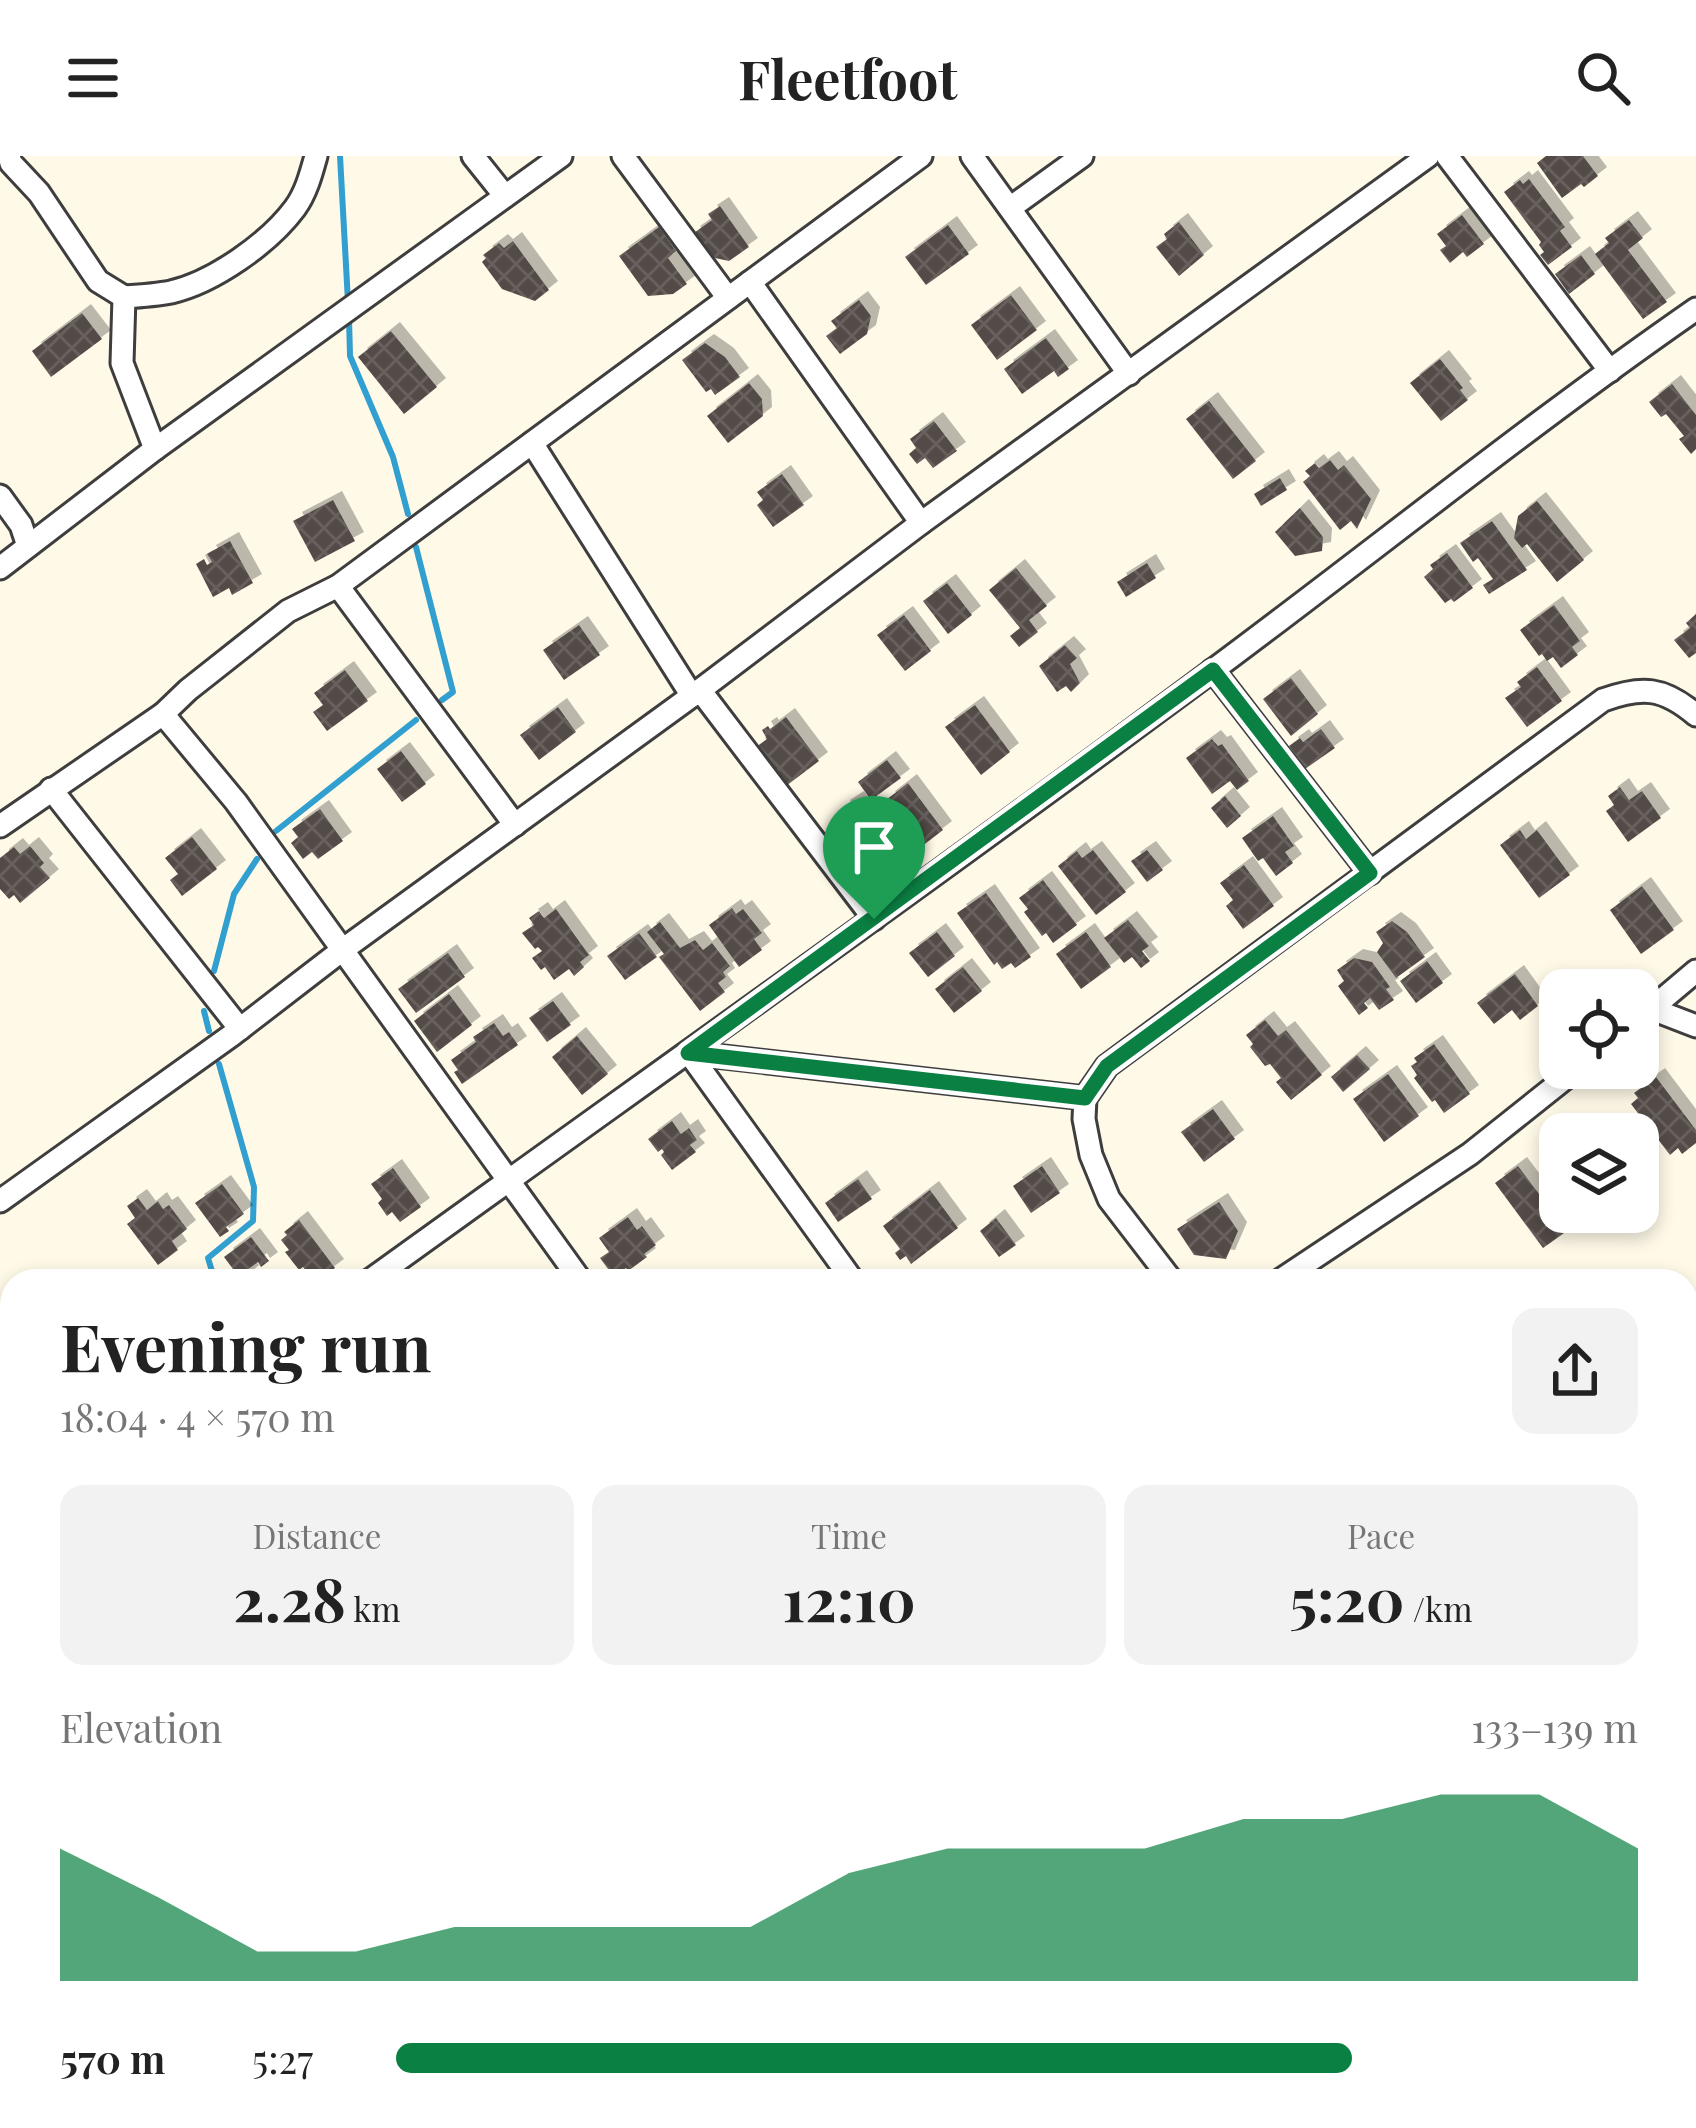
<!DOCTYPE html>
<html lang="en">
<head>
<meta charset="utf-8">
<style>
	body { margin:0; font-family:"Playfair Display",serif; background:#f2f2f2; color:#222; height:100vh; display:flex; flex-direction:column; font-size:45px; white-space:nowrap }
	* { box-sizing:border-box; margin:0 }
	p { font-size:39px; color:#767676 }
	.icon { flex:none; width:66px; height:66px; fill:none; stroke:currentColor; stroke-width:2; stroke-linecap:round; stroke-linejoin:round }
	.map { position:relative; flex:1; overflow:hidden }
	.panel { position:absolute; left:0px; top:1113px; width:1698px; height:861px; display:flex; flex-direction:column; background:#fff; border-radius:36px 36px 0 0; box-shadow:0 6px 18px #0003 }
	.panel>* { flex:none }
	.buttons { position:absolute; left:1539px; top:813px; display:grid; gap:24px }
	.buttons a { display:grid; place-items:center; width:120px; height:120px; border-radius:24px; background:#fff; box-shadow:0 6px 18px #0003; font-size:60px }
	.pin { position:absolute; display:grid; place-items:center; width:102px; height:102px; color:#fff; margin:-123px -51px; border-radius:50% 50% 50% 0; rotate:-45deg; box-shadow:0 0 12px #0007 }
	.pin .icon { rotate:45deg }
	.round { display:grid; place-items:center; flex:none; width:126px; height:126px; border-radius:24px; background:#f2f2f2 }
	.head { display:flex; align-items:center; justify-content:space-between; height:204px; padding:0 60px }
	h1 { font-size:66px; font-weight:700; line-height:90px }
	.metrics { display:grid; grid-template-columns:repeat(3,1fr); gap:18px; height:204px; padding:12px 60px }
	.metrics div { display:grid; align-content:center; border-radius:24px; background:#f2f2f2; text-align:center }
	.metrics b { font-size:60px; font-weight:700 }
	.metrics small { font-size:33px; font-weight:400 }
	.metrics p { font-size:33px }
	.chart { height:336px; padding:24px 60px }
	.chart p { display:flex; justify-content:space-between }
	.chart svg { width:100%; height:216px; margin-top:12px; fill:#0b8043; opacity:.7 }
	ul { padding:0 60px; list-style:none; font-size:39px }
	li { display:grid; grid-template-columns:192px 144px 1fr; align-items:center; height:90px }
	li i { height:30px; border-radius:15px; background:#0b8043 }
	header { display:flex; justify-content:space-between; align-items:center; height:156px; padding:0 60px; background:#fff; font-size:54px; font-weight:700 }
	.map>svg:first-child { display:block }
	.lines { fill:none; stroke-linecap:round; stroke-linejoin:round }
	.stream { stroke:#319fd0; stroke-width:6 }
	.building { fill:url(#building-cross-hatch); filter:url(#shadow) }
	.minor-casing { stroke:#3e3e3e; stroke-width:27 }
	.minor { stroke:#fff; stroke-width:21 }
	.route-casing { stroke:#fff; stroke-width:24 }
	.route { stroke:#0b8043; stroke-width:15 }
</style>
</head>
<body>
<header><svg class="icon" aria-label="menu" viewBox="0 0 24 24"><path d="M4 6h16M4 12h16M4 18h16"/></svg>Fleetfoot<svg class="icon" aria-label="search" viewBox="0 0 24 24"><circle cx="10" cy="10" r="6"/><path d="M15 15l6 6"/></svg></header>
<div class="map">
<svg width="1696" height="1972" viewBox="0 0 1696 1972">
	<defs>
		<pattern id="building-cross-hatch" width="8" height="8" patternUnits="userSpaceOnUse" patternTransform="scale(3)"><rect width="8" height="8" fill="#534b47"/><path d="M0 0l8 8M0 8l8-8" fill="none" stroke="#67605d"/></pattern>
		<filter id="shadow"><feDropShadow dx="9" dy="-9" stdDeviation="0" flood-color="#0004"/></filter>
	</defs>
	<rect width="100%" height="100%" fill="#fff9e8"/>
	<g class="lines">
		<!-- stream -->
		<g class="stream">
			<polyline points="340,0 348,146"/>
			<polyline points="349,162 350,200 393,301 408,358"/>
			<polyline points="416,391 453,536 442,544"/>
			<polyline points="276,675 416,564"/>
			<polyline points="214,815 234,738 257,703"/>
			<polyline points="204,855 209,875"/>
			<polyline points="215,1125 208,1102 253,1065 254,1031 219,908"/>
			<polyline points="615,1962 621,1972"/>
		</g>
	</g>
	<!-- building -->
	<g class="building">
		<polygon points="1546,0 1583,0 1598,20 1584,31 1581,28 1562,42 1537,7"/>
		<polygon points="1529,23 1565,71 1560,75 1572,91 1548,109 1540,99 1544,96 1539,89 1541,86 1504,36 1520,24 1523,28"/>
		<polygon points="720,50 749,91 729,105 706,100 691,79 712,64 708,58"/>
		<polygon points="1462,59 1484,88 1467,101 1463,96 1450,107 1440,94 1446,90 1437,78"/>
		<polygon points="1629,64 1643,82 1628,94 1667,146 1643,163 1595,98 1609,87 1605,82"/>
		<polygon points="1179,66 1204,99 1179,120 1156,91 1167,83 1164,78"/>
		<polygon points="948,69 969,98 926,129 905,101"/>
		<polygon points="659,71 676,95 668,102 687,128 673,138 648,140 619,100"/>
		<polygon points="513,85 549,134 535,145 502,133 482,106 486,102 483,99 499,87 504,92"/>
		<polygon points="1581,99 1595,118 1569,138 1555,118"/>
		<polygon points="1011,139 1037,174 997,204 971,169"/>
		<polygon points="859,144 871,160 867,178 840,198 826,180 837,172 831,165"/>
		<polygon points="82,157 102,183 51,221 32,195"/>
		<polygon points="391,175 437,231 404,258 358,201"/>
		<polygon points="1046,182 1069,213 1058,221 1054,215 1022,238 1004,213"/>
		<polygon points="705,187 725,201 740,221 715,239 711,233 706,236 682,204"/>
		<polygon points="1440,203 1463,232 1460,234 1468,244 1441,265 1410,227"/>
		<polygon points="749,227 762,243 763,260 728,287 707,260"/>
		<polygon points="1672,228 1696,259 1696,293 1691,298 1679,283 1684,280 1666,258 1661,261 1649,246"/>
		<polygon points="1209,245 1256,305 1233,323 1186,263"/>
		<polygon points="934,265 957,295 933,312 925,302 917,308 909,298 916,292 910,283"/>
		<polygon points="1330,304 1338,314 1344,309 1371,343 1357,373 1351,365 1340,374 1303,326 1310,320 1305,315 1315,307 1319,312"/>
		<polygon points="782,318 804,349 773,371 757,349 763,344 757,336"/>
		<polygon points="1280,322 1287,334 1261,350 1254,338"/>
		<polygon points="333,344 355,385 315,406 293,365"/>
		<polygon points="1537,345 1584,404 1557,426 1527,388 1522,392 1514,382 1518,360"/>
		<polygon points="1300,352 1323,381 1322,395 1295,400 1275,376"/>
		<polygon points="1492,365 1527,414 1489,438 1483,429 1493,423 1478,402 1473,406 1460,387"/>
		<polygon points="230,385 253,427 232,439 229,432 213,441 196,408 204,403 207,409 212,406 207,398"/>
		<polygon points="1447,397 1473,432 1454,446 1451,443 1445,447 1424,421 1433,413 1430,409"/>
		<polygon points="1147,407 1156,422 1126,441 1117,426"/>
		<polygon points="1016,412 1047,450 1029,464 1038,476 1019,491 1010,480 1020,472 989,434"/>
		<polygon points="947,427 972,459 948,478 923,445"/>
		<polygon points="1554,449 1580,485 1572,491 1578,499 1561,512 1553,501 1547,505 1542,498 1539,500 1520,474"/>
		<polygon points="1696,458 1696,497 1689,502 1674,484 1690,472 1686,467"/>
		<polygon points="904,459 931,495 905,515 877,479"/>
		<polygon points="579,469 600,499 564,524 543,494"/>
		<polygon points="1065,489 1077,502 1070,508 1080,527 1071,536 1066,530 1057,536 1039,510"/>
		<polygon points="1537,511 1562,545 1527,571 1505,542 1521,531 1517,526"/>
		<polygon points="345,514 368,545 327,575 313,556 323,549 314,537"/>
		<polygon points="1291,522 1318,558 1291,580 1263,543"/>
		<polygon points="975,549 1010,596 981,619 945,571"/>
		<polygon points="558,551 576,576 539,604 520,579"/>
		<polygon points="786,561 819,605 786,630 756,591 767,583 762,574 768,570 770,573"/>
		<polygon points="1321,573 1335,592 1305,613 1289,590 1300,582 1303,586"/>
		<polygon points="1212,583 1218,590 1222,588 1249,625 1237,634 1230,625 1212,638 1186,602"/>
		<polygon points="401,595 426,628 402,646 377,613"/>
		<polygon points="887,604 901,622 871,644 858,626"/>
		<polygon points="908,627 943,674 921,691 914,681 910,685 890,658 894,655 886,644"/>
		<polygon points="1620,631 1629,644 1642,635 1661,662 1628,686 1606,655 1614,649 1608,640"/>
		<polygon points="1225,640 1241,660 1227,672 1211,652"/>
		<polygon points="855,644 872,667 853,681 839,662 844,658 841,653"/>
		<polygon points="320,653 343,685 318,703 312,696 303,703 291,687 298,681 292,673"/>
		<polygon points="1273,660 1294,690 1285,696 1293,707 1276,720 1263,702 1258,705 1242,682"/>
		<polygon points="1520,674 1526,683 1537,674 1570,719 1539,742 1500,689"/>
		<polygon points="192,681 217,713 182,740 170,724 178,718 165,702"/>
		<polygon points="30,690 44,707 40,711 50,722 20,747 14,739 9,743 0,733 0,702 14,691 20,698"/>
		<polygon points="1093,694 1126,736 1096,759 1058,710 1077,695 1082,702"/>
		<polygon points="1147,694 1163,714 1147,726 1131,705"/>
		<polygon points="884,704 897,722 877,737 863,718"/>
		<polygon points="1244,709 1274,750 1243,773 1226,750 1233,744 1220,727"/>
		<polygon points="1043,724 1077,769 1053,787 1046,777 1042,780 1024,756 1028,753 1019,742"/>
		<polygon points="1642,730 1674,774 1641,798 1610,754"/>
		<polygon points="986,737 1031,801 1015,812 1011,807 1002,813 997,806 994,809 957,757"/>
		<polygon points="732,752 736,758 743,753 762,777 754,783 762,794 739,811 709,769"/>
		<polygon points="556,753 589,799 580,806 584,811 574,820 569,813 554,824 545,811 541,814 532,802 542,795 538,791 535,793 522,777 534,769 529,762 539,755 544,762"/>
		<polygon points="1128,764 1149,790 1142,795 1150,805 1141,812 1132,801 1124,807 1104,782"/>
		<polygon points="1392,765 1407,776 1425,801 1396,822 1377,796 1383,787 1376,776"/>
		<polygon points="660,766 680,792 695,784 703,794 712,787 730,810 723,816 726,821 718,827 725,836 700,855 659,801 664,798 647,776"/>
		<polygon points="937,776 955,800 928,821 909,797"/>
		<polygon points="1086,776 1111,811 1081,833 1056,798"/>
		<polygon points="639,777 657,801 625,824 607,800"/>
		<polygon points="448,797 465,821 416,857 398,833"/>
		<polygon points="1354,802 1372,806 1390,831 1386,833 1394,844 1379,854 1370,842 1364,847 1368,852 1359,859 1338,830 1344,825 1337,814"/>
		<polygon points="1427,805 1443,827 1416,847 1400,825"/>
		<polygon points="963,811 982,835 954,857 935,833"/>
		<polygon points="1515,818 1538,850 1520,864 1512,854 1494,868 1477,847"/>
		<polygon points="449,838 472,869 437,896 414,865"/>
		<polygon points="553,845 571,869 547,886 529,862"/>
		<polygon points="1265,864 1278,880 1286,874 1322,919 1291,944 1276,926 1281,922 1270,908 1265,910 1250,891 1253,888 1246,879"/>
		<polygon points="494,867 503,880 509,876 518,889 462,928 454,916 458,914 451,904 476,886 473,881"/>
		<polygon points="577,880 608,918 582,939 552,901"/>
		<polygon points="1434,888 1470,938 1444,957 1435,944 1432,946 1414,922 1417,919 1411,910 1417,906 1414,902"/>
		<polygon points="1357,899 1370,913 1343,936 1331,921"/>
		<polygon points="1388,918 1419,960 1384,986 1353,943"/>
		<polygon points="1656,921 1696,974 1696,987 1682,998 1678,992 1670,999 1631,948 1638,942 1634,937"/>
		<polygon points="1213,953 1235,983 1204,1006 1181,976"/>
		<polygon points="672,965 681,978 689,972 697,984 690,989 696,996 672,1014 661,999 664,996 662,993 658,996 648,983"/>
		<polygon points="1042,1010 1060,1037 1031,1057 1013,1030"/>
		<polygon points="1518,1010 1567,1075 1543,1092 1495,1027"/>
		<polygon points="393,1012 421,1051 400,1066 392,1056 387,1060 378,1047 382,1043 371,1028"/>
		<polygon points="858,1023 872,1043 838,1066 825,1047"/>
		<polygon points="222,1028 244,1058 226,1071 229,1075 220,1081 195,1047"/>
		<polygon points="930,1034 958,1072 911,1108 906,1100 900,1104 895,1097 900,1093 883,1070"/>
		<polygon points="138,1042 147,1054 158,1045 163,1053 169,1049 187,1073 172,1085 178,1094 158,1109 127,1068 135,1062 127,1050"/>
		<polygon points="1219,1046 1238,1075 1226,1103 1194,1099 1177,1073"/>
		<polygon points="628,1061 637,1074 642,1070 656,1089 644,1098 647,1101 628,1115 626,1112 614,1121 600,1102 609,1096 599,1082"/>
		<polygon points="996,1062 1016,1089 999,1101 980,1075"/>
		<polygon points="299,1064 335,1112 324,1120 319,1114 310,1120 303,1111 299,1114 285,1096 289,1094 281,1084 287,1079 284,1076"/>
		<polygon points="251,1081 269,1105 261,1111 258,1106 247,1114 250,1118 242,1125 224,1101"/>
		<polygon points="12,1194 12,1241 0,1226 0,1203"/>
		<polygon points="8,1305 12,1308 12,1349 0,1342 0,1317"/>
		<polygon points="1689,1315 1696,1318 1696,1357 1686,1354 1686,1322"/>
		<polygon points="12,1957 12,1962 39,1962 44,1969 40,1972 0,1972 0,1967"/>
		<polygon points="289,1962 332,1962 340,1972 288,1972 294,1968"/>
	</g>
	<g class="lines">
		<!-- minor casing -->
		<g class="minor-casing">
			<g id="minor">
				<polyline points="9,0 11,7 39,37 98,125 124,141"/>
				<polyline points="473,0 505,40"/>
				<polyline points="623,0 728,142"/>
				<polyline points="972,0 1129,218"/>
				<polyline points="1447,0 1610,215"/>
				<polyline points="1010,52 1082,0"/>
				<polyline points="750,126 921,367"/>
				<polyline points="532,287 692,540"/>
				<path d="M155 293 122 207 124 141C140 140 156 139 171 136 214 126 269 87 295 52 306 37 311 18 316 0"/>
				<polyline points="0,340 21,369 28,390"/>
				<polyline points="0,412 155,293 561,0"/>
				<polyline points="338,430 515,669"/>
				<polyline points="1213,514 1370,717"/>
				<polyline points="700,534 874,763"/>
				<polyline points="163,558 236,646 581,1125"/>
				<polyline points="51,633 240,873"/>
				<polyline points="0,670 163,558 188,534 288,455 338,430 921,0"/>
				<polyline points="1652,853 1696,870"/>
				<polyline points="1638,864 1696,815"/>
				<polyline points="689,897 1085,942"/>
				<polyline points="689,897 853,1125"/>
				<polyline points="0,1045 232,879 341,795 700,534 921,367 1428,0"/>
				<path d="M369 1125C649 923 931 724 1208 518 1371 397 1529 269 1696 153"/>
				<path d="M1172 1125 1109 1043 1091 999 1084 963 1085 942 1107 910 1603 544C1642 530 1663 531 1696 559"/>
				<polyline points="1279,1125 1470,998 1578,912"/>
				<polyline points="0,1501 12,1465"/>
				<polyline points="1686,1505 1696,1509"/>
				<polyline points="1686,1647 1696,1615"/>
				<polyline points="1686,1796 1696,1808"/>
				<polyline points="531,1962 536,1972"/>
				<polyline points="1435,1962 1488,1972"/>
				<polyline points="172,1972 186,1962"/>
				<polyline points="1036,1972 1050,1962"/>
			</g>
		</g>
		<!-- minor -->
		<use href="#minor" class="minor"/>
	</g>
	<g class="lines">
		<!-- route casing -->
		<g class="route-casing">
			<polygon id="route" points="1213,514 1370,717 1107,910 1085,942 688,897"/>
		</g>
		<!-- route -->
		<use href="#route" class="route"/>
	</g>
</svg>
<div class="buttons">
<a><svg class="icon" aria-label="locate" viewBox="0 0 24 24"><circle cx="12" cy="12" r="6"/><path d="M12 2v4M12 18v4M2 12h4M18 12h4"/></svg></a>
<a><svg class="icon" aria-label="layers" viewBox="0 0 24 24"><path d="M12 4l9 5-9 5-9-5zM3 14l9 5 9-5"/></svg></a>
</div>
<div class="pin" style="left:874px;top:763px;background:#1e9e55"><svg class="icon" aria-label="arrive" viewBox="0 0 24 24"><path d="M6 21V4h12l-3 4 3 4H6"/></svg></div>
<section class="panel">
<div class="head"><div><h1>Evening run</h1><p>18:04 · 4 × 570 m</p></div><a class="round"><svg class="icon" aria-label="share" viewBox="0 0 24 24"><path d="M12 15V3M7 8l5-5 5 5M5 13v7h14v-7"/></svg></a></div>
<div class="metrics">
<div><p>Distance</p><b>2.28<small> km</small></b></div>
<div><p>Time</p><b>12:10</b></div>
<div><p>Pace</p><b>5:20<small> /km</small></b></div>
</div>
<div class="chart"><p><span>Elevation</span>133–139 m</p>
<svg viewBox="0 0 160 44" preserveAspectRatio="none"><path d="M0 44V17L10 27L20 38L30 38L40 33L50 33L60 33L70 33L80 22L90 17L100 17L110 17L120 11L130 11L140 6L150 6L160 17V44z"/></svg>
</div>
<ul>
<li><b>570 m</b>5:27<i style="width:77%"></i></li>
</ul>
</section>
</div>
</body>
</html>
